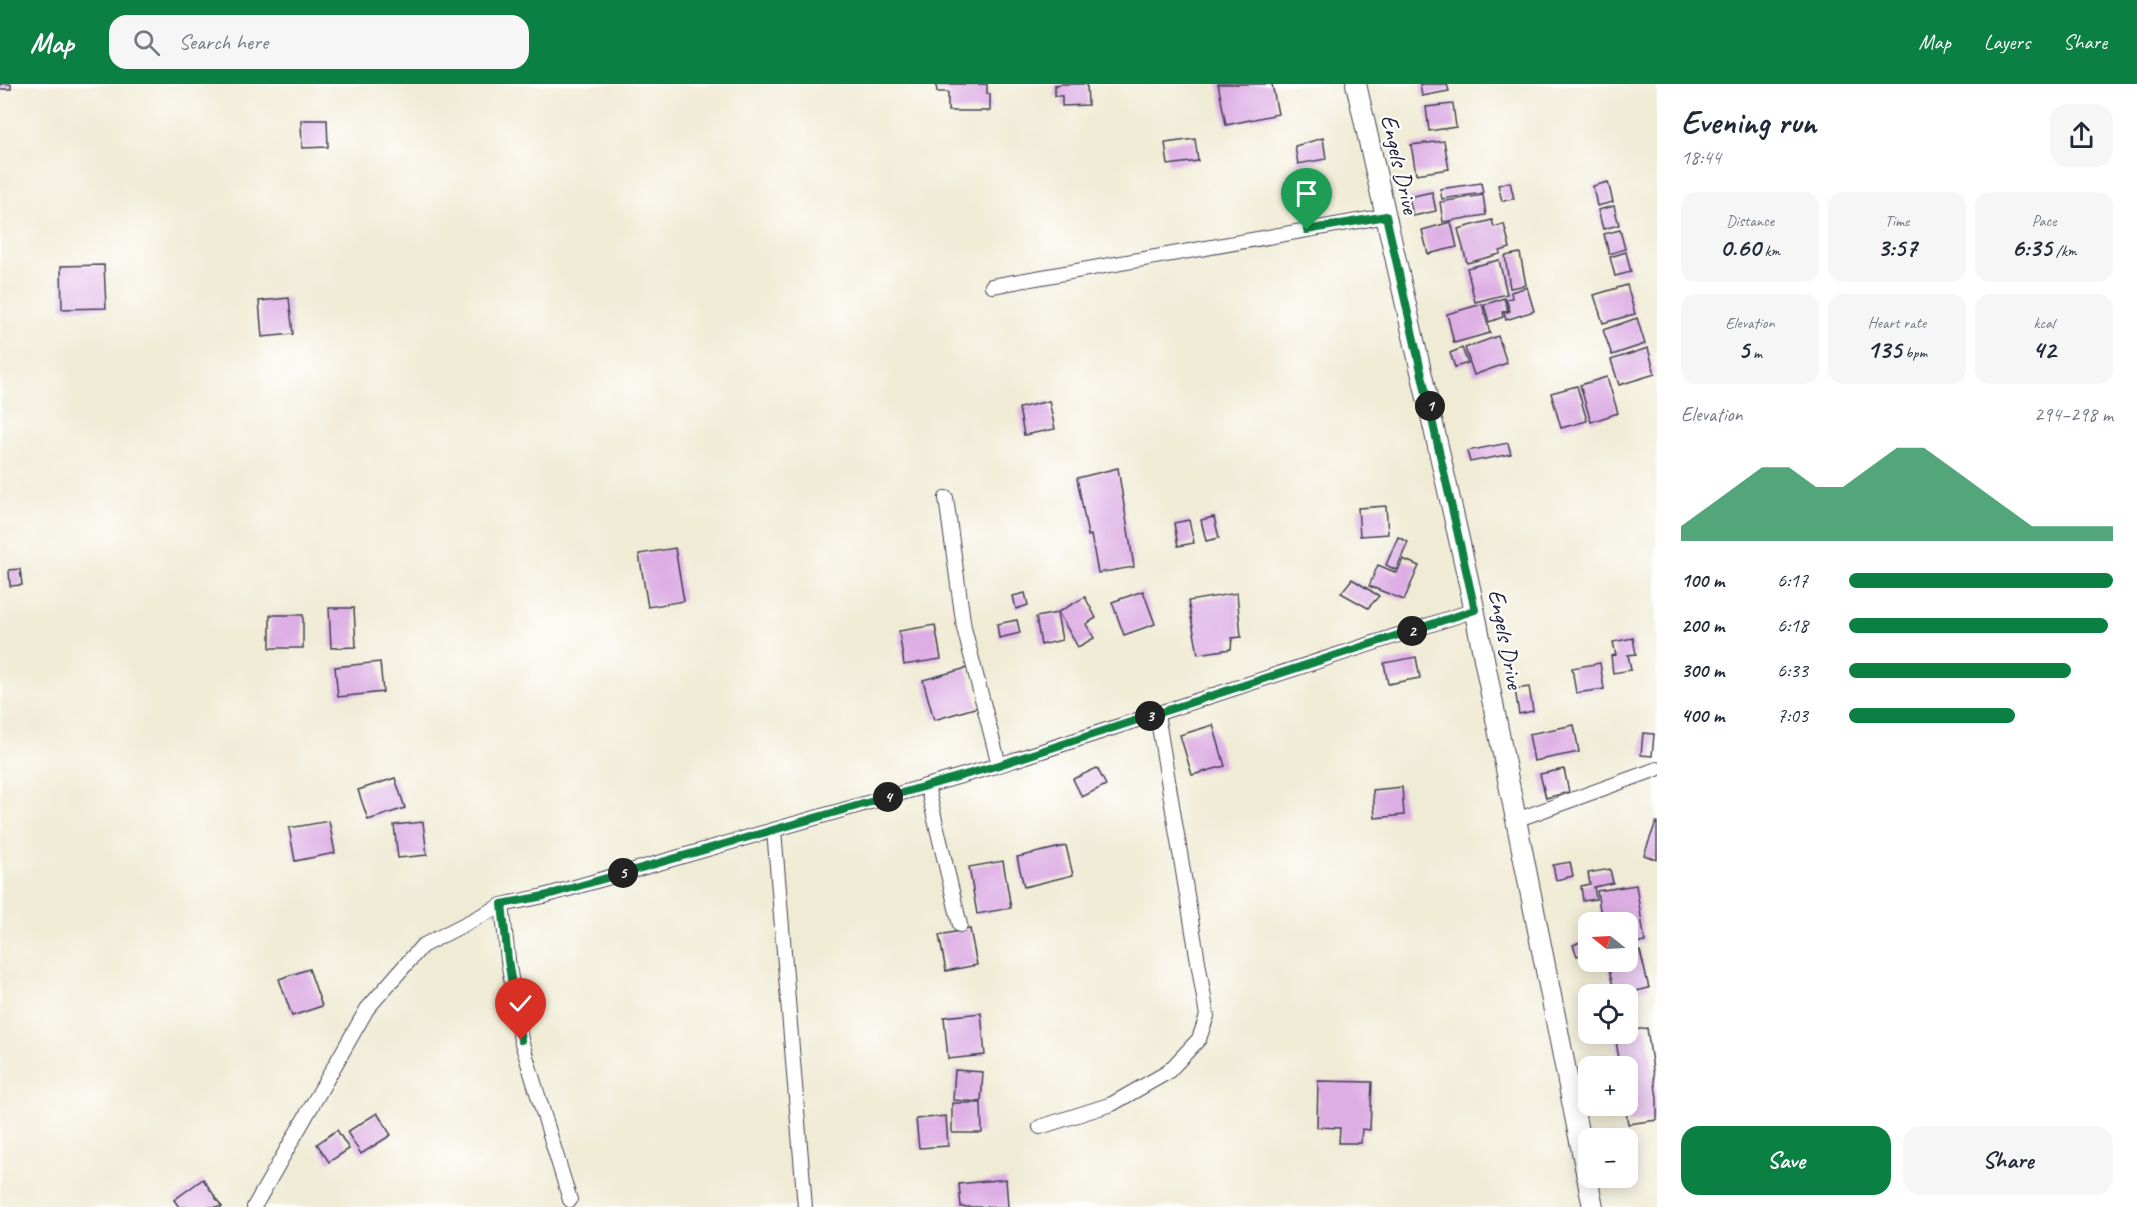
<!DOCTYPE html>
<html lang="en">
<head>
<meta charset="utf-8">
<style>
	body { margin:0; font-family:Caveat,sans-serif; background:#f6f6f7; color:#1f2937; height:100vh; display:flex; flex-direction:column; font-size:22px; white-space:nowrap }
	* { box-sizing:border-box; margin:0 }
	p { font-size:20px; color:#747a83 }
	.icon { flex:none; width:33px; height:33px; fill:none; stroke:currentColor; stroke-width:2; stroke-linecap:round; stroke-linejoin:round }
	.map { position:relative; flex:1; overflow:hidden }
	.details { display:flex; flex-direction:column; background:#fff; width:480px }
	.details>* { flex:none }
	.needle { width:39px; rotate:288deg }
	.tools { position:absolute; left:1578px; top:828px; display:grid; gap:12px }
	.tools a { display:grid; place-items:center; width:60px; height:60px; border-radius:12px; background:#fff; box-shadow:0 3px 15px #0003; font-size:30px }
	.pin { position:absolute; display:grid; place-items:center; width:51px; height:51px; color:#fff; margin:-62px -26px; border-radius:50% 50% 50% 0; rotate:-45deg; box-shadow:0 0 6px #0007 }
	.pin .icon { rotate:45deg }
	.km { position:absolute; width:30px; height:30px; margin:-15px; border-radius:50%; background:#222; color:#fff; font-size:16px; line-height:30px; text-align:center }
	.round { display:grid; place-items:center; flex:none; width:63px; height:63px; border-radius:18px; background:#f6f6f7 }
	.summary { display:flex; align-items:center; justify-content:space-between; height:102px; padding:0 24px }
	h1 { font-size:33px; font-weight:700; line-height:45px }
	.stats { display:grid; grid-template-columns:repeat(3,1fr); gap:9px; height:102px; padding:6px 24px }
	.stats div { display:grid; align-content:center; border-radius:15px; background:#f6f6f7; text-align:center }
	.stats b { font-size:26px; font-weight:700 }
	.stats small { font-size:16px; font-weight:400 }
	.stats p { font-size:16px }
	.chart { height:168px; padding:12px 24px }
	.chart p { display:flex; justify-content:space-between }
	.chart svg { width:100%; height:108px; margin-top:6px; fill:#0b8043; opacity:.7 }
	.primary-button { display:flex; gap:12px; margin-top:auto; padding:12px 24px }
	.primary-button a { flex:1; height:69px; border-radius:18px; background:#0b8043; color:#fff; font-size:24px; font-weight:700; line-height:69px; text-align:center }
	.primary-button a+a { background:#f6f6f7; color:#1f2937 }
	ul { padding:0 24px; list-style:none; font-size:20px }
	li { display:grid; grid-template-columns:96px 72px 1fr; align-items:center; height:45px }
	li i { height:15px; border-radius:8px; background:#0b8043 }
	header { display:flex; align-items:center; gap:36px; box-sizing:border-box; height:84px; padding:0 30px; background:#0b8043; color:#fff }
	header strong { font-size:28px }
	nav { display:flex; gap:33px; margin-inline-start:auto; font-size:21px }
	.search { width:420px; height:54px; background:#f6f6f7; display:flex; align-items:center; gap:15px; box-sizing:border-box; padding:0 21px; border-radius:18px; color:#747a83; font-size:22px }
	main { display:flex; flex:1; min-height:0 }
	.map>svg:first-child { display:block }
	.building { fill:#ddaee4 }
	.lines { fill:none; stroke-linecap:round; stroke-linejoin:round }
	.street-casing { stroke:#414052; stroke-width:16 }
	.secondary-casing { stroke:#414052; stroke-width:22 }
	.street { stroke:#fff; stroke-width:14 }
	.secondary { stroke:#fff; stroke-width:20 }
	.route-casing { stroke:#fff; stroke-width:12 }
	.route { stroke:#0b8043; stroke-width:8 }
	.labels { text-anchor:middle; stroke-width:4.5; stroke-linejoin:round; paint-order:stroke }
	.street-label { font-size:24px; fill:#22223b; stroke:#fff }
</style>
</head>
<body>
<header>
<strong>Map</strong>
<div class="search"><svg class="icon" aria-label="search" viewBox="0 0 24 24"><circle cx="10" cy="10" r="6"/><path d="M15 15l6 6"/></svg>Search here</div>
<nav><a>Map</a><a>Layers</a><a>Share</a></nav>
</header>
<main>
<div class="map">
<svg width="1657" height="1123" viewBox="0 0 1657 1123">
	<rect width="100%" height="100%" fill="#fff"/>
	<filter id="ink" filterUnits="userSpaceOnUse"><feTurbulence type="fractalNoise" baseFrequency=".0167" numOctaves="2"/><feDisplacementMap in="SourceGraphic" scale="12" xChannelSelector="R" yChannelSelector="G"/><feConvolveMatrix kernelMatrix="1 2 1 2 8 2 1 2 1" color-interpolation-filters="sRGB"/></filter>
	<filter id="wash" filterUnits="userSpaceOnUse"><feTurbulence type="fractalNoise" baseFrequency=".008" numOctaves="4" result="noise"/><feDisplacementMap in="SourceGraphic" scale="24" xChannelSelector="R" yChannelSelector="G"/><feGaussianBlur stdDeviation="1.35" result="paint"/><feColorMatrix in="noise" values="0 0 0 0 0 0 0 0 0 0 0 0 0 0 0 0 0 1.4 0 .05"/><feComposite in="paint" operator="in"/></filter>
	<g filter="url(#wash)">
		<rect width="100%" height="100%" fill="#f0ebd4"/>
		<g id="blocks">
			<!-- building -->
			<g class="building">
				<rect x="0" y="0" width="11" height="5"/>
				<polygon points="936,0 987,0 987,10 990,10 990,27 948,27 948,8 937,8"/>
				<polygon points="1061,0 1087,0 1088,21 1062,22 1062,12 1055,12 1055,1"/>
				<polygon points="1218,0 1272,0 1278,30 1226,41"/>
				<polygon points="1420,0 1447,0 1449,7 1422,12"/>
				<polygon points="1453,20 1456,43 1429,47 1426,23"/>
				<polygon points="301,36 327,36 328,63 302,64"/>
				<polygon points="1323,54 1326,75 1298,80 1295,62"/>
				<polygon points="1195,55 1198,77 1168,81 1165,59"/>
				<polygon points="1444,57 1449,85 1416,90 1411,61"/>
				<polygon points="1510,98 1514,115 1502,117 1498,101"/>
				<polygon points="1608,98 1613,118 1597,122 1593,102"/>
				<polygon points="1481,99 1483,109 1442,115 1440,105"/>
				<polygon points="1432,108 1436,127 1413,132 1409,113"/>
				<polygon points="1483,111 1486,131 1443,138 1440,118"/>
				<polygon points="1614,122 1619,141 1603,145 1598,126"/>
				<polygon points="1492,136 1494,143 1504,140 1510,164 1500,167 1500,170 1467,179 1458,145"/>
				<polygon points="1451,138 1457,163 1428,170 1422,146"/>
				<polygon points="1620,146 1625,165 1609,170 1604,150"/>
				<polygon points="1626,168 1631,188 1615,192 1610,173"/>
				<polygon points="1520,169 1526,201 1510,204 1505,172"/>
				<polygon points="1499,176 1507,210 1475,218 1467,184"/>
				<polygon points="104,181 106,224 62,225 61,182"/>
				<polygon points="1627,201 1635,230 1603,239 1594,211"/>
				<polygon points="1527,203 1534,227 1506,236 1504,229 1510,227 1506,215 1512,214 1511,208"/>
				<polygon points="289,214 293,250 262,253 259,217"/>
				<polygon points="1504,214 1508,226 1502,228 1503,233 1489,238 1484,221"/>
				<polygon points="1482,220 1490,249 1454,259 1447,230"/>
				<polygon points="1637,234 1645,260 1612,271 1603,246"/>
				<polygon points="1498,252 1507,279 1474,291 1465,264"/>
				<polygon points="1462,264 1468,279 1455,283 1450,269"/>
				<polygon points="1648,264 1655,290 1619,301 1611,276"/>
				<polygon points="1607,293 1618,329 1591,338 1580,301"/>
				<polygon points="1577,302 1587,337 1561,344 1551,309"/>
				<polygon points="1049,317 1055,345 1024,351 1019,324"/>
				<polygon points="1508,359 1511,370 1470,378 1467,367"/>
				<polygon points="1118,384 1134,483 1098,489 1091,451 1088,452 1077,394"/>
				<polygon points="1386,422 1388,450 1360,452 1358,424"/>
				<polygon points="1214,433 1219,454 1206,457 1201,436"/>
				<polygon points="1189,436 1194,459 1178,462 1174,439"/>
				<polygon points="1398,453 1408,458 1396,486 1386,481"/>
				<polygon points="675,464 684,517 648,523 639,470"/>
				<polygon points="1403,475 1419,482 1404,516 1369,502 1378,481 1397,489"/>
				<polygon points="20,485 22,501 10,502 9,486"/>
				<polygon points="1352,495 1379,512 1368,524 1341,509"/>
				<polygon points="1143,507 1155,540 1124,551 1112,518"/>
				<polygon points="1025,509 1028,521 1016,525 1013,512"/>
				<polygon points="1237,509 1241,553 1232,554 1231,565 1198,570 1188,517"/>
				<polygon points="1085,513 1096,534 1086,540 1094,554 1078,563 1058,528"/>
				<polygon points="329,524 354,524 356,563 331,564"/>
				<polygon points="1057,529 1062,556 1041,561 1036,533"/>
				<rect x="270" y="531" width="33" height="33"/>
				<polygon points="1017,536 1020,549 999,554 997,540"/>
				<polygon points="935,541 941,575 904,581 899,547"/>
				<polygon points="1633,554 1636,570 1628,571 1631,586 1613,589 1611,572 1616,571 1613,558"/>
				<polygon points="1416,573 1420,594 1388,600 1384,579"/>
				<polygon points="380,578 383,608 338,613 335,583"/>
				<polygon points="1600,579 1604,605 1576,609 1572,584"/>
				<polygon points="967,584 978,623 934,636 923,596"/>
				<polygon points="1529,603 1533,627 1519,630 1515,605"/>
				<polygon points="1213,641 1225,682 1192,691 1180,651"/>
				<polygon points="1574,641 1579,668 1534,677 1529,650"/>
				<polygon points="1643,649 1654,650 1652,672 1641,671"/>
				<polygon points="1097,684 1106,701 1082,713 1073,695"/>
				<polygon points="1564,685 1569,708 1546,714 1540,690"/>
				<polygon points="395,694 405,724 368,736 358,706"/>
				<polygon points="1402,703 1404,731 1375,734 1373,706"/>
				<polygon points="329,737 335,769 295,777 289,744"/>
				<polygon points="423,738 427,771 398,774 394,741"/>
				<polygon points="1656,738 1657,738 1657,776 1644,771"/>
				<polygon points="1066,762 1073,791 1024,803 1017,773"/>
				<polygon points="1003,777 1011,824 977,830 969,783"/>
				<polygon points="1570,778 1573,792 1556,796 1553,781"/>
				<polygon points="1610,785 1613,799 1594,803 1596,815 1583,817 1581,802 1590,800 1588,789"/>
				<polygon points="1636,801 1645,858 1628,861 1628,838 1602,838 1597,807"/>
				<polygon points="970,845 977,881 946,887 939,851"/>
				<polygon points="1585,856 1588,868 1577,872 1573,861"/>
				<polygon points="1640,867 1649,904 1624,910 1615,910 1607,878 1628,878 1628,871"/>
				<polygon points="309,885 322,922 292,932 279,895"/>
				<polygon points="981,929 985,971 948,975 944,933"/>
				<polygon points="1647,944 1657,1014 1657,1036 1628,1040 1625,1022 1628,1022 1628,982 1620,982 1615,950 1628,950 1628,947"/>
				<polygon points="955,986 983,988 981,1018 953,1016"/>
				<polygon points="1318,997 1372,998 1370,1046 1362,1045 1361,1059 1339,1059 1340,1044 1317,1043"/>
				<polygon points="952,1019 981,1019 982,1049 952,1049"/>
				<polygon points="377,1029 391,1051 361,1070 347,1048"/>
				<polygon points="946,1032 948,1062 919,1064 916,1035"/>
				<polygon points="337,1046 349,1065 329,1078 317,1060"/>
				<polygon points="203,1095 222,1123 179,1123 174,1116"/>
				<polygon points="1006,1095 1008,1123 961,1123 959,1100"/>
			</g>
		</g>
	</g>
	<g filter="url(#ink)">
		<use href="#blocks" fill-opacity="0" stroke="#414052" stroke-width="1.5"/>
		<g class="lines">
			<!-- street casing -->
			<g class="street-casing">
				<g id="street">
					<polyline points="992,202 1386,132"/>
					<polyline points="946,414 964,544 999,681"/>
					<polyline points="927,702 960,841"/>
					<polyline points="1516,736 1657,685"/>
					<polyline points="774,746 805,1123"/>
					<polyline points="502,821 508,876 521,956 570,1116"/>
					<polyline points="1040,1043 1112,1020 1168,988 1199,955 1207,932 1157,630"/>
					<polyline points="254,1123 367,925 422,862 502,821 544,812 999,681 1475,526"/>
				</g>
			</g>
			<!-- secondary casing -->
			<g class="secondary-casing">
				<polyline id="secondary" points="1356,0 1470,504 1593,1123"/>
			</g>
			<!-- street -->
			<use href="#street" class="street"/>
			<!-- secondary -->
			<use href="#secondary" class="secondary"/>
		</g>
	</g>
	<g class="lines" filter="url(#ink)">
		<!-- route casing -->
		<g class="route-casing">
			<polyline id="route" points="521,956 508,876 502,820 544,812 999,681 1475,526 1386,132 1307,146"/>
		</g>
		<!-- route -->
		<use href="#route" class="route"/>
	</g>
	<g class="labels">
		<!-- street labels -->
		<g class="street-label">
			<text transform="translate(1400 80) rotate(77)" y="8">Engels Drive</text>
			<text transform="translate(1506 555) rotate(79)" y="8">Engels Drive</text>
		</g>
	</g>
</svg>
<div class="tools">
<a><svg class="needle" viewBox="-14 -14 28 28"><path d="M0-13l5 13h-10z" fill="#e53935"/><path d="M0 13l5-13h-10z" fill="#747a83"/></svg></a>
<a><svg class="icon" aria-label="locate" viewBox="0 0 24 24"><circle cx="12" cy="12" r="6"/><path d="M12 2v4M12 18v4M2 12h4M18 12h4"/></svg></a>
<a>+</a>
<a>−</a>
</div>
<div class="pin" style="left:1307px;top:146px;background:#1e9e55"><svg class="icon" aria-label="arrive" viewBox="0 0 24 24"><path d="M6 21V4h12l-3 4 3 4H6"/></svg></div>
<div class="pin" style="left:521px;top:956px;background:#d93025"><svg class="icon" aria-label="check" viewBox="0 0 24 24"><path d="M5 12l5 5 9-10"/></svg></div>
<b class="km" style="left:1430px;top:322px">1</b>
<b class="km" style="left:1412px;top:547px">2</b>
<b class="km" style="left:1150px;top:632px">3</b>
<b class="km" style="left:888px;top:713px">4</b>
<b class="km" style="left:623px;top:789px">5</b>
</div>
<section class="details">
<div class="summary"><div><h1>Evening run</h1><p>18:44</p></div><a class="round"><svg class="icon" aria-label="share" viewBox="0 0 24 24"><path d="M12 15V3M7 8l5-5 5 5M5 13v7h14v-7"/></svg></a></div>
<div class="stats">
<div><p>Distance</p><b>0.60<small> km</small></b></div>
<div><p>Time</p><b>3:57</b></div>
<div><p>Pace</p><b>6:35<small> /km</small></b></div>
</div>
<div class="stats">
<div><p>Elevation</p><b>5<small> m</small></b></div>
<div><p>Heart rate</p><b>135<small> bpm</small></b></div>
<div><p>kcal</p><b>42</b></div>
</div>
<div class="chart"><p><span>Elevation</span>294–298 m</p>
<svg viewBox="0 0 160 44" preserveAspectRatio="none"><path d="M0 44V38L10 30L20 22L30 14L40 14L50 22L60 22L70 14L80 6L90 6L100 14L110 22L120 30L130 38L140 38L150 38L160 38V44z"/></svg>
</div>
<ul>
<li><b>100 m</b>6:17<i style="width:100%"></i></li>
<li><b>200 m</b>6:18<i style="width:98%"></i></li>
<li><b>300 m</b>6:33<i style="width:84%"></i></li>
<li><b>400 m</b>7:03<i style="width:63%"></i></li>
</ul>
<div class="primary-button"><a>Save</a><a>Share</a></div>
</section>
</main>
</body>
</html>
